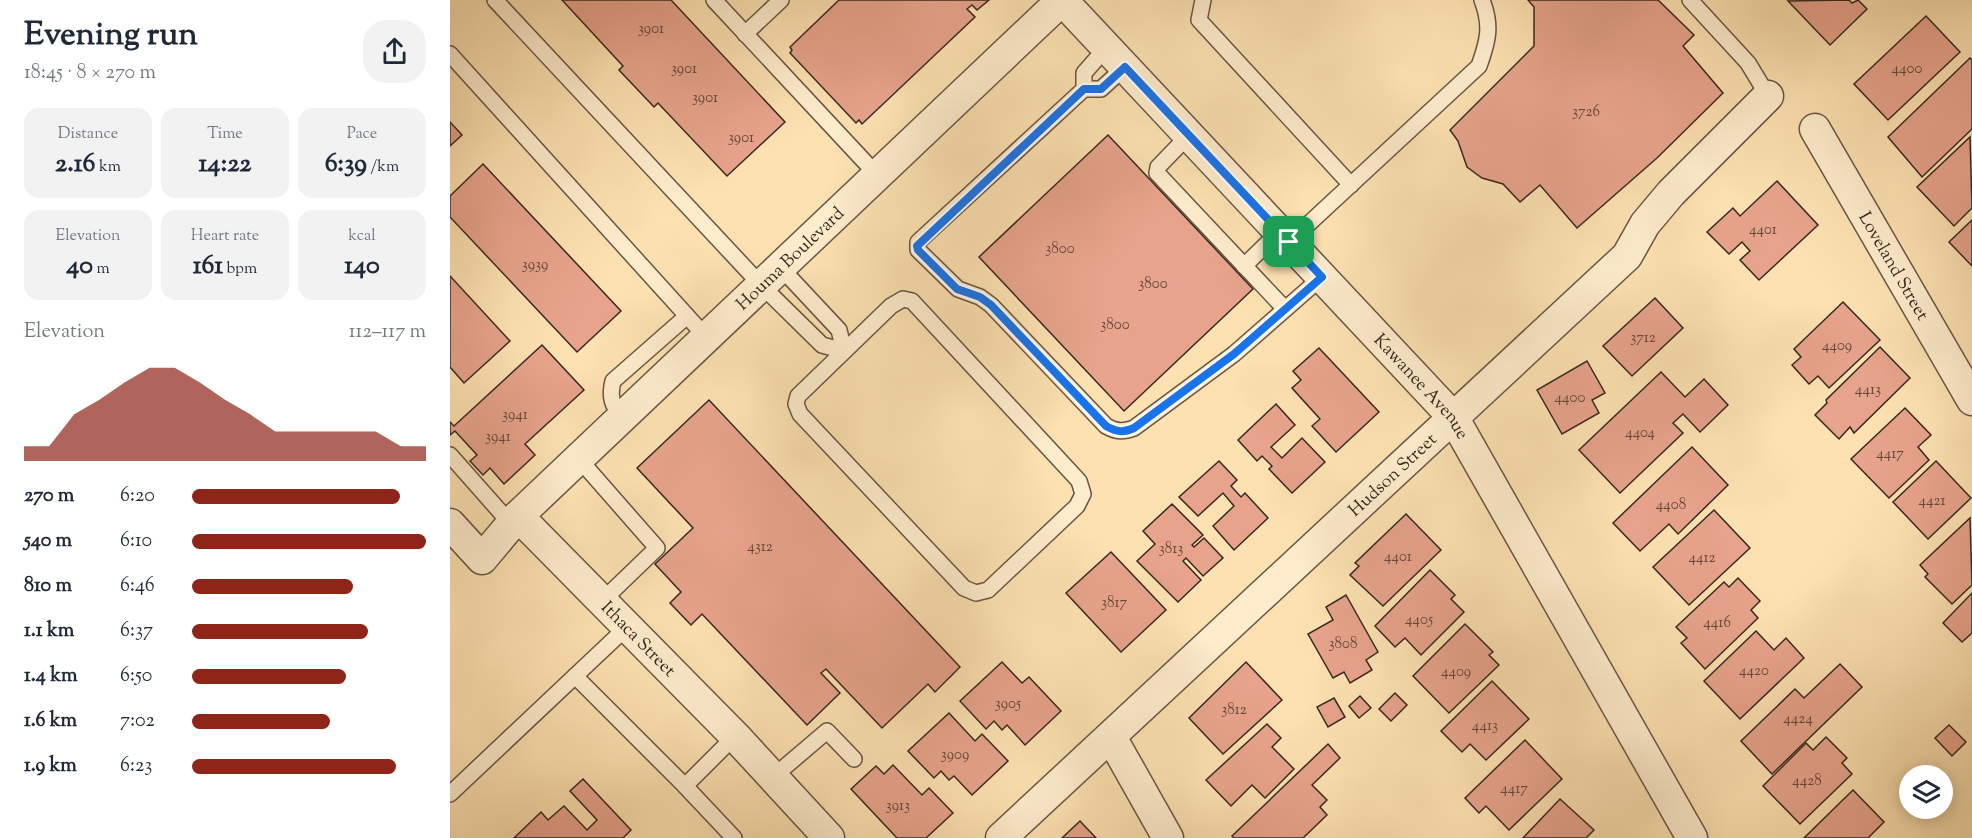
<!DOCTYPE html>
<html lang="en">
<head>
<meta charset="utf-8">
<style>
	body { margin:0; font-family:"Sorts Mill Goudy",serif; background:#f2f2f3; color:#1f2937; height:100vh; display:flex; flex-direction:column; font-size:22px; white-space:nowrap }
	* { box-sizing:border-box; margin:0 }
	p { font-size:20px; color:#747a83 }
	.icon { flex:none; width:33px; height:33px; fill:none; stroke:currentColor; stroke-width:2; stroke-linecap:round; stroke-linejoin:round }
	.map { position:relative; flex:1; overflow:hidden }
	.panel { display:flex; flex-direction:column; background:#fff; width:450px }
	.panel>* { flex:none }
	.controls { position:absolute; left:1449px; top:765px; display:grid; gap:12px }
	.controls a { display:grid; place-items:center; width:54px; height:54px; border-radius:50%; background:#fff; box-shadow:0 3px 15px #0003; font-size:30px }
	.pin { position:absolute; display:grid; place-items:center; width:51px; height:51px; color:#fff; margin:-26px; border-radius:12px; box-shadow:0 3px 9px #0006 }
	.round { display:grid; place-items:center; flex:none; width:63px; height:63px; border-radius:24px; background:#f2f2f3 }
	.summary { display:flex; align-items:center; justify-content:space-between; height:102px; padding:0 24px }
	h1 { font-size:33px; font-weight:700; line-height:45px }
	.stats { display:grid; grid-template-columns:repeat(3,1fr); gap:9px; height:102px; padding:6px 24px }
	.stats div { display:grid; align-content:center; border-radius:15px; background:#f2f2f3; text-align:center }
	.stats b { font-size:26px; font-weight:700 }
	.stats small { font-size:16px; font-weight:400 }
	.stats p { font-size:16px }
	.chart { height:168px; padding:12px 24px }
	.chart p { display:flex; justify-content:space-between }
	.chart svg { width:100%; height:108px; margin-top:6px; fill:#8f2418; opacity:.7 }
	ul { padding:0 24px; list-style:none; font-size:20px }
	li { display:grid; grid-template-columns:96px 72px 1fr; align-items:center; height:45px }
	li i { height:15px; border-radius:8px; background:#8f2418 }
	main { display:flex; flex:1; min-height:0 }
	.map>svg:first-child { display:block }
	.building { fill:#e7a38b; stroke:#372821; stroke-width:1.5 }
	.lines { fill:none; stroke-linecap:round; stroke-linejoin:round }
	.lane-casing { stroke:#685645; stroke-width:18 }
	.street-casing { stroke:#685645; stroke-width:33 }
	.lane { stroke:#feeccc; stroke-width:15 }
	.street { stroke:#feeccc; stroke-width:30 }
	.route-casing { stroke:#fff; stroke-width:12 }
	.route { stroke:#1a73e8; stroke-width:8 }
	.labels { text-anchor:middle; stroke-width:5; stroke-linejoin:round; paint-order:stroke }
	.number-label { font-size:15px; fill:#63473c }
	.street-label { font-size:18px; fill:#372821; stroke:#feeccc }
</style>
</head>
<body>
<main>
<section class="panel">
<div class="summary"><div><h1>Evening run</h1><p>18:45 · 8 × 270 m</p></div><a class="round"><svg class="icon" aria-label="share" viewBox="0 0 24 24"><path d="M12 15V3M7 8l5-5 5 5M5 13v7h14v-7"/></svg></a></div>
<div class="stats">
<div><p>Distance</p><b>2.16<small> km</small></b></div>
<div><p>Time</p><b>14:22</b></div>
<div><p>Pace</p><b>6:39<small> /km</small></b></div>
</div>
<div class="stats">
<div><p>Elevation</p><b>40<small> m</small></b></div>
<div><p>Heart rate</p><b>161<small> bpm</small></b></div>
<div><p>kcal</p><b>140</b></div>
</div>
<div class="chart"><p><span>Elevation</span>112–117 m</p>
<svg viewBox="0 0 160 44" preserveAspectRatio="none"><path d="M0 44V38L10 38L20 25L30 19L40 12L50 6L60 6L70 12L80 19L90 25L100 32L110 32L120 32L130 32L140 32L150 38L160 38V44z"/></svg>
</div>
<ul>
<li><b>270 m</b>6:20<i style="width:89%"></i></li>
<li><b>540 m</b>6:10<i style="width:100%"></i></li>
<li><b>810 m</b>6:46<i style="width:69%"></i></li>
<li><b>1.1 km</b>6:37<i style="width:75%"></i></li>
<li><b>1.4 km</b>6:50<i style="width:66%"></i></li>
<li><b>1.6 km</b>7:02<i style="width:59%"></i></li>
<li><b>1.9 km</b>6:23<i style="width:87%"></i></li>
</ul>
</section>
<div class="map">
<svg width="1522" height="838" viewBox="0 0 1522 838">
	<rect width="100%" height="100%" fill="#fde1b1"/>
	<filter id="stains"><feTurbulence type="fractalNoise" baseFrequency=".00333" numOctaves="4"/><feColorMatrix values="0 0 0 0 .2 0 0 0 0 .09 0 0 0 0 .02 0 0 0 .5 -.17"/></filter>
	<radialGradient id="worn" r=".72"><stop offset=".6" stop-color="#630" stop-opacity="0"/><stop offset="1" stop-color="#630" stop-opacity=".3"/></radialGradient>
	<!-- building -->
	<g class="building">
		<polygon points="112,0 221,0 335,122 277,176 208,103 204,107 169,70 173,66"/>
		<polygon points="389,0 539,0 527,10 522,5 517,9 525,17 412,124 409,120 406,123 340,53 342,50 340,47"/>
		<polygon points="1078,0 1208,0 1244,35 1233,46 1273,93 1207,158 1127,228 1090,185 1070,202 1053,184 1032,178 1017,167 1008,141 1000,130 1084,46 1084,7"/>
		<polygon points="1399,0 1402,3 1408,0 1417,9 1380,45 1338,1"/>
		<polygon points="1476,16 1510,52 1438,120 1404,84"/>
		<polygon points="1520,58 1522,60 1522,129 1472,177 1438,137"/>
		<polygon points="0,122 12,135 0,146"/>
		<polygon points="658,135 803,289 674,411 529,257"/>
		<polygon points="1520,137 1522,208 1504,226 1467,187"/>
		<polygon points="33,164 171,311 127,352 0,217 0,196"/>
		<polygon points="1327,181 1368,225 1309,280 1290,260 1300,251 1292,242 1279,254 1257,232 1283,208 1290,216"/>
		<polygon points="1522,220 1522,266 1499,242"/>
		<polygon points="0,276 60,341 14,383 0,367"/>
		<polygon points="1205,298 1233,328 1182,376 1153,346"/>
		<polygon points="1393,302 1430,340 1379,388 1368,376 1359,384 1342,365 1351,357 1344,349"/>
		<polygon points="92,345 134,390 75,444 85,455 54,484 40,468 33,475 20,461 27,455 5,431 0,435 0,422 4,426"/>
		<polygon points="1430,347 1460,378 1404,433 1400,427 1389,439 1365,415 1377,403 1376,400"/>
		<polygon points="869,348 929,412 886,452 862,426 870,419 842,388 851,380 843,371"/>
		<polygon points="1137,361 1155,393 1142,400 1149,413 1112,434 1087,390"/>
		<polygon points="1211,372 1235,397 1254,379 1278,405 1250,432 1233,414 1223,423 1233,433 1170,493 1129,450"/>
		<polygon points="259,400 510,667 485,692 478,684 432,728 376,669 371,673 390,693 357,725 252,614 241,625 220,603 231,592 205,564 243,528 187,468"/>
		<polygon points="826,404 845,425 821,447 832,458 852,438 875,462 842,493 819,469 822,466 812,456 807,461 788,440"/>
		<polygon points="1455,408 1481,435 1468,447 1479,460 1439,498 1401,459"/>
		<polygon points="1242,447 1278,485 1228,534 1219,524 1190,551 1163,523"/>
		<polygon points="769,461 787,480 781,486 791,497 795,493 818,518 784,550 763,526 784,506 773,493 748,516 729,497"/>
		<polygon points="1486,461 1521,498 1478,539 1443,502"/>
		<polygon points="722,504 753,535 742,545 744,547 754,538 773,558 753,576 736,558 733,561 751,580 728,602 687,561 705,544 693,531"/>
		<polygon points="1264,510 1300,548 1239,605 1203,567"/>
		<polygon points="956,514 991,550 933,606 900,575 909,566 905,563"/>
		<polygon points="1520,518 1522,585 1502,604 1475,577 1478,574 1470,565"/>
		<polygon points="661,552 716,610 671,652 616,593"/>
		<polygon points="980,570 1005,595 1001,599 1014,612 971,655 955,638 945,647 925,626"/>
		<polygon points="1288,578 1310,601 1301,610 1308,618 1255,669 1231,643 1237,638 1226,627 1274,582 1279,587"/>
		<polygon points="1522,593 1522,633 1512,642 1493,623"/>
		<polygon points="896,595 928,652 916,660 922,670 900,683 894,672 883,678 858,634 883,620 876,607"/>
		<polygon points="1015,624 1043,652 1039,655 1049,665 999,713 963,676"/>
		<polygon points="1306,631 1324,650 1336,638 1354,658 1290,719 1254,681"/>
		<polygon points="552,662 572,683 579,677 611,711 575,745 557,725 552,730 544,721 536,729 510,701"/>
		<polygon points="796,662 832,700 773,754 739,718"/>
		<polygon points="1390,664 1412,687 1322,774 1291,741 1345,689 1354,698"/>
		<polygon points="1042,681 1079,719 1036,760 1020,744 1012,752 991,731"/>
		<polygon points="945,693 957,705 941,721 929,709"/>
		<polygon points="910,696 921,708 909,718 899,706"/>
		<polygon points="884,698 895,717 878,727 867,707"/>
		<polygon points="499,713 525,741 532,734 558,761 522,795 504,776 499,780 491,771 484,778 458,751"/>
		<polygon points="817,724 831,738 822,747 844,769 815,798 802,785 781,806 756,780"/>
		<polygon points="1499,725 1516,742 1502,756 1485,738"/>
		<polygon points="1376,737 1397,758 1392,763 1402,774 1350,824 1313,786 1356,743 1363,750"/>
		<polygon points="1075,740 1112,779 1059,830 1036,806 1029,813 1015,798"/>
		<polygon points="878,744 890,758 862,785 877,800 870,807 877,815 853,838 784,838 782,836"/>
		<polygon points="443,765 472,795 479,788 503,813 476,838 447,838 401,789 426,766 434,774"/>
		<polygon points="133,779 181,830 173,838 64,838 91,812 98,820 114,806 137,830 147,820 120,791"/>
		<polygon points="1403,790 1434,822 1418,838 1354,838"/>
		<polygon points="1110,799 1144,830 1136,838 1073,838"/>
		<polygon points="630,821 646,838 612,838"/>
	</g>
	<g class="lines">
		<!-- lane casing -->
		<g class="lane-casing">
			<g id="lane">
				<polyline points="45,0 312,286 372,345 394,351 389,330 331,268"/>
				<polyline points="264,0 428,176"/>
				<polyline points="753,0 749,20 901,185"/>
				<polyline points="1240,0 1298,63 1318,96"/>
				<polyline points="295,34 331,0"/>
				<polyline points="656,48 634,73 634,89 651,89 675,67"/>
				<polyline points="0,54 257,338"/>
				<path d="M634 89 468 242V250L508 289 530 297 541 305 656 426C667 432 673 432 684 428L784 354 872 277"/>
				<polyline points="739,135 708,167 707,173 835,309"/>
				<path d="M839 242 1029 66C1038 41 1042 26 1032 0"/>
				<polyline points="794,266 829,232"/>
				<polygon points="453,299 462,301 629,481 633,494 627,506 538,590 526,593 514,588 350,414 346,404 348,396 441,306"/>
				<path d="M172 418C162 405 159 397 163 381L237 316"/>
				<polyline points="0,455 61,524"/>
				<polyline points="129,459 207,548 152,601"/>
				<polyline points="125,676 235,786 285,736"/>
				<polyline points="323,777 377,731 404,759"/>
				<polyline points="235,786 284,838"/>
				<polyline points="0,794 177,627"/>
			</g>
		</g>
		<!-- street casing -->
		<g class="street-casing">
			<g id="street">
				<path id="s1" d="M612 0 1003 417 1242 838"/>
				<path id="s2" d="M1365 129 1522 400"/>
				<path id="s3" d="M68 516 285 736 379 838"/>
				<path id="s4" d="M0 524 32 559 68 516 612 0"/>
				<polyline points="661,737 718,838"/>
				<path id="s5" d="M551 838 1177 256 1195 224 1221 193 1318 96"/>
			</g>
		</g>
		<!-- lane -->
		<use href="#lane" class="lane"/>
		<!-- street -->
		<use href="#street" class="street"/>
	</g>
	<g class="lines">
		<!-- route casing -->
		<g class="route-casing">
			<path id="route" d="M675 67 872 277 784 354 684 428C673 433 667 432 656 426L541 305 530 297 507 289 468 250 467 246 634 89H651Z"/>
		</g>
		<!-- route -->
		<use href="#route" class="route"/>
	</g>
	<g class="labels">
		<!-- number labels -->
		<g class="number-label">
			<text x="201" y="33">3901</text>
			<text x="234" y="73">3901</text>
			<text x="1457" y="73">4400</text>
			<text x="255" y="102">3901</text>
			<text x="1136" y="116">3726</text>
			<text x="291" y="142">3901</text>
			<text x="1313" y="234">4401</text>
			<text x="610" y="253">3800</text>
			<text x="85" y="269">3939</text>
			<text x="703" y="288">3800</text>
			<text x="665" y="329">3800</text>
			<text x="1193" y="342">3712</text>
			<text x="1387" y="350">4409</text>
			<text x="1418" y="394">4413</text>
			<text x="1120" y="402">4400</text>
			<text x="65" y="419">3941</text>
			<text x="1190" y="437">4404</text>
			<text x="48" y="441">3941</text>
			<text x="1440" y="458">4417</text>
			<text x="1482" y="505">4421</text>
			<text x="1221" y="509">4408</text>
			<text x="310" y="551">4312</text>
			<text x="721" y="553">3813</text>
			<text x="948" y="561">4401</text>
			<text x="1252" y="562">4412</text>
			<text x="664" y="607">3817</text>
			<text x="969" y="624">4405</text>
			<text x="1267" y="627">4416</text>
			<text x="893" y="648">3808</text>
			<text x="1304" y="675">4420</text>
			<text x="1006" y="676">4409</text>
			<text x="558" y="708">3905</text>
			<text x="784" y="714">3812</text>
			<text x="1348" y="723">4424</text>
			<text x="1035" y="730">4413</text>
			<text x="505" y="759">3909</text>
			<text x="1357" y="785">4428</text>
			<text x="1064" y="793">4417</text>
			<text x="448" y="810">3913</text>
		</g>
		<!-- street labels -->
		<g class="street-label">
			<text dy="6" stroke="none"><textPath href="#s4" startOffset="478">Houma Boulevard</textPath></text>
			<text dy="6" stroke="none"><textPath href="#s2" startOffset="158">Loveland Street</textPath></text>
			<text dy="6" stroke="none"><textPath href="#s1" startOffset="528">Kawanee Avenue</textPath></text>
			<text dy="6" stroke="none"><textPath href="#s5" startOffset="534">Hudson Street</textPath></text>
			<text dy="6" stroke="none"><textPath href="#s3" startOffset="172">Ithaca Street</textPath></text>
		</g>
	</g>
	<rect width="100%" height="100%" filter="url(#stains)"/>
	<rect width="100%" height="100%" fill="url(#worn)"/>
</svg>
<div class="controls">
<a><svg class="icon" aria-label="layers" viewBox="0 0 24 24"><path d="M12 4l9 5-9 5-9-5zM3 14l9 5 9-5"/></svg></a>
</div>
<div class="pin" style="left:839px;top:242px;background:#1e9e55"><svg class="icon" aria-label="arrive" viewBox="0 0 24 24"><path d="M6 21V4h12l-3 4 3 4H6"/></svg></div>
</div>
</main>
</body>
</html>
